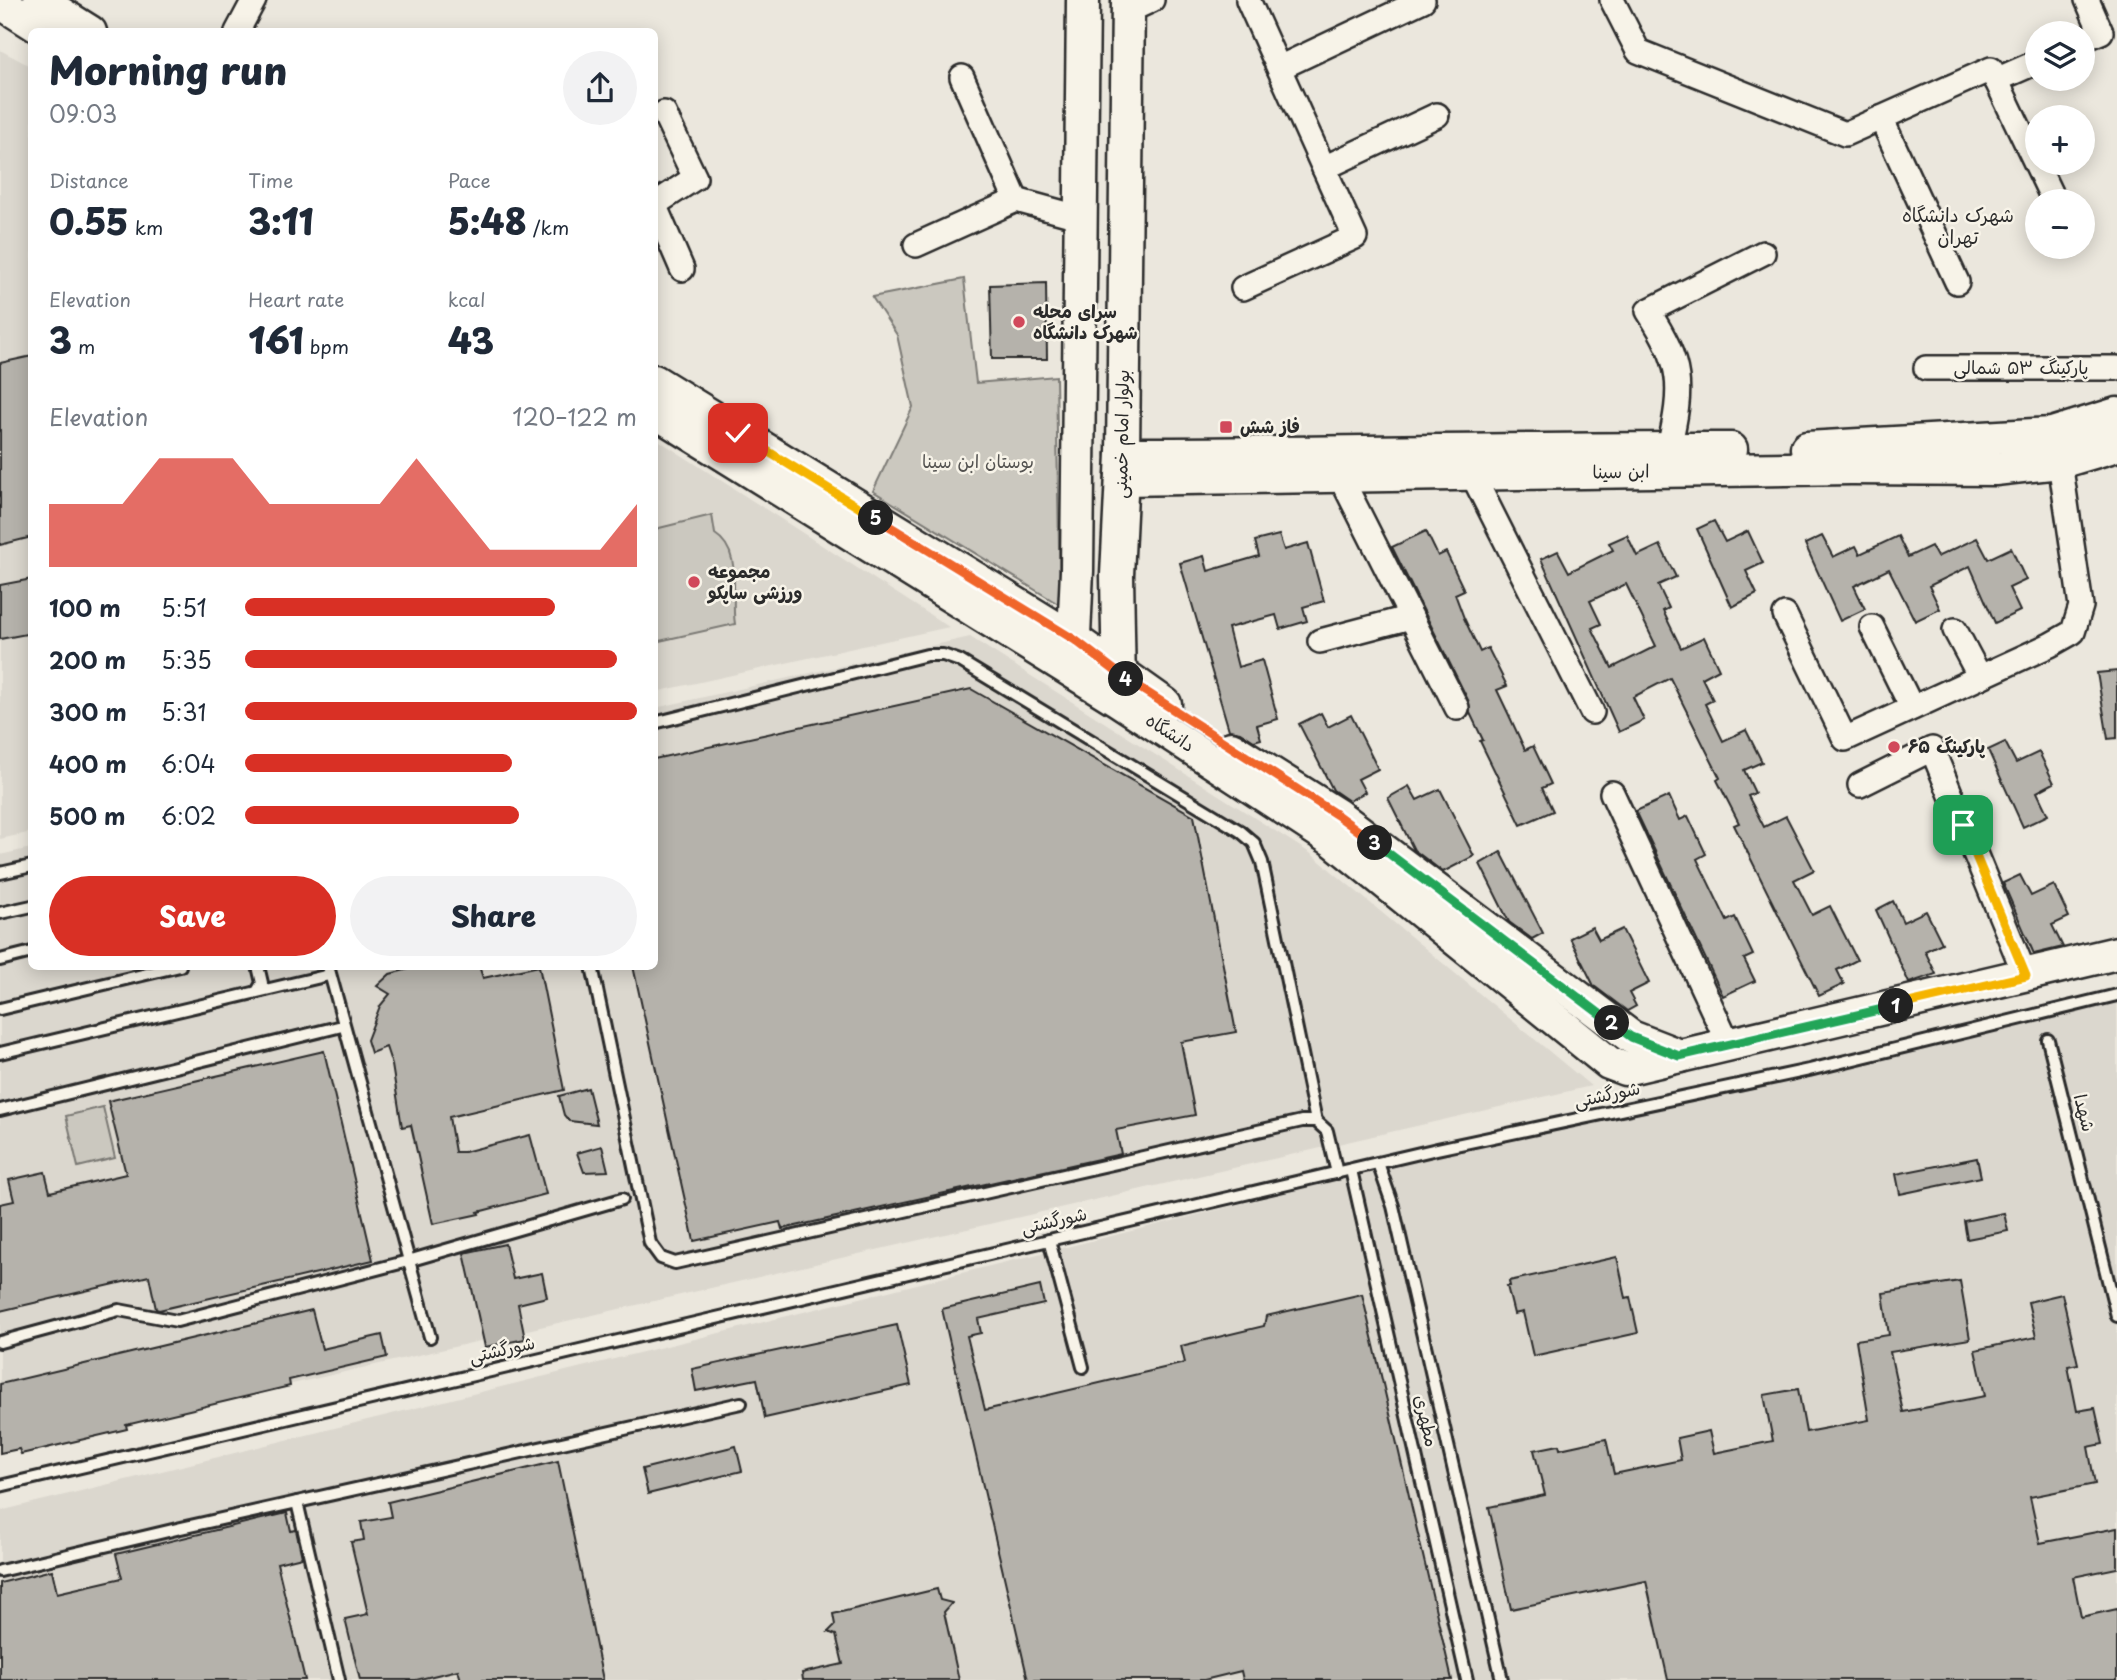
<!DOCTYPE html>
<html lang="en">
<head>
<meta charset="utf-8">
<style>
	body { margin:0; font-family:"Playpen Sans","Playpen Sans Arabic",sans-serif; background:#f2f2f3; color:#1f2937; height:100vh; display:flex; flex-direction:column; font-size:26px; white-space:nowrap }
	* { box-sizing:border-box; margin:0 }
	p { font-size:23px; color:#747a83 }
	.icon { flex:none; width:38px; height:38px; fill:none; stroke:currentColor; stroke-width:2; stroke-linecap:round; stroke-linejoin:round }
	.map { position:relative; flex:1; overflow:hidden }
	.details { position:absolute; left:28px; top:28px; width:630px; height:942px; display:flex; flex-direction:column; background:#fff; border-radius:10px; box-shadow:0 4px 18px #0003 }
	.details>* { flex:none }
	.tools { position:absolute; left:2025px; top:21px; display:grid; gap:14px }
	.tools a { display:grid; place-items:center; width:70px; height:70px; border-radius:50%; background:#fff; box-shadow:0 4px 18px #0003; font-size:35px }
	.pin { position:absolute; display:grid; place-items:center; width:60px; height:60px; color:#fff; margin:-30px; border-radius:14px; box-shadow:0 4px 10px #0006 }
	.km { position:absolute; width:35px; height:35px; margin:-18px; border-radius:50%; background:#222; color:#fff; font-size:19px; line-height:35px; text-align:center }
	.round { display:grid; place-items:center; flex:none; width:74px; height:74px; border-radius:37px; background:#f2f2f3 }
	.overview { display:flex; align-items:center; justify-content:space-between; height:119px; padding:0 21px }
	h1 { font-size:38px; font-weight:800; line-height:52px }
	.stats { display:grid; grid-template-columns:repeat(3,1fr); gap:10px; height:119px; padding:7px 21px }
	.stats div { display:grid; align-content:center }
	.stats b { font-size:35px; font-weight:800 }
	.stats small { font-size:19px; font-weight:400 }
	.stats p { font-size:19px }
	.chart { height:196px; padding:14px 21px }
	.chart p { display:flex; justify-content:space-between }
	.chart svg { width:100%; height:126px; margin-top:7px; fill:#d93025; opacity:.7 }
	.primary-button { display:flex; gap:14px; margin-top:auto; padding:14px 21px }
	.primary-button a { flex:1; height:80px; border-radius:42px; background:#d93025; color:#fff; font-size:28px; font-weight:800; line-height:80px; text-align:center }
	.primary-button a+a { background:#f2f2f3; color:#1f2937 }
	ul { padding:0 21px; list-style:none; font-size:23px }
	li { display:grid; grid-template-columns:112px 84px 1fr; align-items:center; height:52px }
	li i { height:18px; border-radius:9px; background:#d93025 }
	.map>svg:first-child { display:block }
	.built { fill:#dbd7ce }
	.green { fill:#cbc8bf; stroke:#7b7a75; stroke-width:2 }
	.building { fill:#b5b2ab; stroke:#2b2b2b; stroke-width:2; fill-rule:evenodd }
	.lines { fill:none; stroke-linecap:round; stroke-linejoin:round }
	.lane-casing { stroke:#2b2b2b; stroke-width:16 }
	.street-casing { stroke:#2b2b2b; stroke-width:28 }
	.secondary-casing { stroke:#2b2b2b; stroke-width:37 }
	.lane { stroke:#f7f3e8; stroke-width:10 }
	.street { stroke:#f7f3e8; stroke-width:23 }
	.secondary { stroke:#f7f3e8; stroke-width:32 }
	.split-1-casing { stroke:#fff; stroke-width:14 }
	.split-2-casing { stroke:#fff; stroke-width:14 }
	.split-3-casing { stroke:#fff; stroke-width:14 }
	.split-4-casing { stroke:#fff; stroke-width:14 }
	.split-5-casing { stroke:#fff; stroke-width:14 }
	.split-6-casing { stroke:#fff; stroke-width:14 }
	.split-1 { stroke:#f5b400; stroke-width:9 }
	.split-2 { stroke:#22a559; stroke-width:9 }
	.split-3 { stroke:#22a559; stroke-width:9 }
	.split-4 { stroke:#f0652b; stroke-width:9 }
	.split-5 { stroke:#f0652b; stroke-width:9 }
	.split-6 { stroke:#f5b400; stroke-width:9 }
	.poi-dot { fill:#d1495b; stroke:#f7f3e8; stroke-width:2.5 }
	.labels { text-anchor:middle; stroke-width:5; stroke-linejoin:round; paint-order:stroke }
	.poi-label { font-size:18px; font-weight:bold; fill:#2b2b2b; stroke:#f7f3e8; text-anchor:start }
	.street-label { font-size:18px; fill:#2b2b2b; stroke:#f7f3e8 }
	.park-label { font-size:18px; fill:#535250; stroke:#f7f3e8 }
	.neighbourhood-label { font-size:19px; fill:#2b2b2b; stroke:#f7f3e8 }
</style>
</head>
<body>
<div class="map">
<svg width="2117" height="1680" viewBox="0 0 2117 1680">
	<rect width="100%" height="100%" fill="#ebe7dd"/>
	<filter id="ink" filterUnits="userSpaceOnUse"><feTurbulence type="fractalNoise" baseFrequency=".0143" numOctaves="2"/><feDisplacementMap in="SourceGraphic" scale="14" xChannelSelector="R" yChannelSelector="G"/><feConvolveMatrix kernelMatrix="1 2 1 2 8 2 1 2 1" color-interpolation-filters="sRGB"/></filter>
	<g filter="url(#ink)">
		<!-- built -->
		<g class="built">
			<polygon points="0,50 32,67 32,832 0,839"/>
			<polygon points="655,438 949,627 655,692"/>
			<polygon points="970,637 1310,853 1591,1086 0,1451 0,855 31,848 32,966 654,966 655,708"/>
			<polygon points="2117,987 2117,1680 0,1680 0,1511"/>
		</g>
		<!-- green -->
		<g class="green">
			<polygon points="964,279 976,383 1056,376 1060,605 873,491 913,407 897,335 872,297"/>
			<path d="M712 515 715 534C744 552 730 596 735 624L655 642V529Z"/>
			<polygon points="103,1107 115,1158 78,1167 66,1116"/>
		</g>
		<!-- building -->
		<g class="building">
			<polygon points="1046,283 1047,359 992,359 990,285"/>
			<polygon points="32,356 32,537 0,545 0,363"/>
			<polygon points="1714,521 1725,542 1748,531 1763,563 1746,571 1757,594 1732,607 1697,529"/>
			<polygon points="1426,531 1438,556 1446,552 1464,590 1455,594 1464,618 1480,652 1488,648 1507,686 1497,690 1508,713 1525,750 1533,746 1551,784 1542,788 1553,811 1521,825 1480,741 1483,740 1470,713 1469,702 1392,547"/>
			<polygon points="1279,535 1284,550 1308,543 1324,601 1303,607 1307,621 1280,629 1276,615 1228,628 1238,667 1262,660 1278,719 1257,725 1261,739 1254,741 1240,732 1229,730 1180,563 1204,556 1208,571 1259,556 1255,541"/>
			<path d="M1627 535 1637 556 1660 545 1676 577 1658 585 1669 608 1663 611 1681 648 1704 637 1719 669 1702 678 1713 700 1705 704 1723 741 1746 730 1762 762 1744 770 1755 793 1748 796 1764 827 1786 816 1814 870 1794 880 1812 915 1830 906 1857 960 1837 970 1844 984 1819 996 1734 825 1739 823 1717 780 1720 778 1670 678 1633 697 1644 720 1619 732 1541 559 1558 551 1569 572 1613 550 1609 543ZM1626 584 1656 646 1612 668 1592 628 1601 624 1590 601Z"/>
			<polygon points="1822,536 1833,557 1856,546 1860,554 1898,536 1908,557 1931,546 1937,557 1977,538 1988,559 2011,548 2026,580 2009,588 2020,611 1995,623 1970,566 1929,586 1940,609 1915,621 1889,569 1854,586 1865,609 1840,621 1805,544"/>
			<polygon points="32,579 32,633 0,639 0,585"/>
			<polygon points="2117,671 2117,738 2108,739 2097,673"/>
			<polygon points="971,689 1194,816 1236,1032 1181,1042 1195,1115 1116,1130 1121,1154 782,1229 780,1222 694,1241 633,966 654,966 654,759"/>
			<polygon points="1321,713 1328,727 1351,715 1378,769 1358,779 1365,792 1349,801 1333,790 1299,724"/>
			<polygon points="2005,742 2016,763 2039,752 2054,783 2037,792 2048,815 2023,827 1988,750"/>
			<polygon points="1409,786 1417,800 1440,789 1474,856 1443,872 1414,850 1388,798"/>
			<polygon points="1669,796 1680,820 1688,816 1706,854 1697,859 1727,921 1735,917 1753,955 1744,959 1755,981 1723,996 1636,811"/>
			<polygon points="1501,852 1543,933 1532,939 1509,922 1480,864"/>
			<polygon points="2020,875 2031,896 2054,885 2069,917 2052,925 2063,947 2034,954 2003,883"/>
			<polygon points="1893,901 1903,922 1926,911 1942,943 1925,951 1936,974 1909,983 1876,910"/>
			<polygon points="1592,927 1599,940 1622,929 1649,983 1629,993 1636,1006 1627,1011 1594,986 1570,938"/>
			<polygon points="420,966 433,969 479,966 483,978 539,966 564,1090 449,1117 455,1152 464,1152 530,1135 546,1194 478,1212 479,1214 433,1224 411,1125 402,1127 392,1065 386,1047 371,1053 367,1040 380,1006 390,994 377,986 390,974"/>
			<polygon points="324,1051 373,1260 159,1310 156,1309 149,1276 0,1311 0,1204 14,1201 9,1180 45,1172 50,1192 126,1174 108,1101"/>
			<polygon points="588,1088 597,1124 569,1121 564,1115 559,1096"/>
			<polygon points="602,1146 608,1171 584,1172 577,1153"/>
			<polygon points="1977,1158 1981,1177 1900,1194 1896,1174"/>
			<polygon points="2004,1213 2008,1231 1967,1239 1964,1221"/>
			<polygon points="505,1244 513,1279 542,1273 547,1297 518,1304 525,1339 485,1347 464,1253"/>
			<polygon points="1617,1257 1626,1298 1630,1297 1638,1333 1533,1356 1523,1312 1514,1314 1507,1286 1510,1286 1509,1281"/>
			<polygon points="1960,1281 1970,1339 1890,1352 1903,1412 1985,1396 1975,1350 2036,1337 2028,1302 2062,1294 2078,1364 2068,1366 2077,1411 2095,1408 2103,1444 2088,1447 2095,1484 2030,1497 2040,1543 2117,1528 2117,1568 2073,1577 2081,1617 2117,1609 2117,1680 1668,1680 1646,1581 1511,1609 1489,1507 1545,1495 1534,1450 1559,1445 1560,1449 1606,1439 1614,1474 1681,1460 1677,1438 1709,1431 1714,1453 1773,1441 1764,1395 1798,1389 1806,1432 1869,1420 1856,1340 1889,1335 1883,1293"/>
			<polygon points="1040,1286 1044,1304 978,1319 981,1333 967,1336 985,1410 1185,1363 1181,1346 1264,1326 1266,1316 1362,1294 1452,1680 1243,1680 1241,1671 1204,1680 1028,1680 942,1309"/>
			<polygon points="312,1310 322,1349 382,1335 387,1357 289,1380 290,1386 126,1425 127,1429 21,1454 19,1449 0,1453 0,1384"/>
			<polygon points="897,1325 911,1385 765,1418 757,1379 696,1391 692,1369"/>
			<polygon points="736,1446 742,1471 648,1494 642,1469"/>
			<polygon points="558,1461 603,1680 461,1680 458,1670 416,1680 360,1680 345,1619 368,1614 351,1542 364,1540 361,1522 391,1517 388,1502"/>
			<polygon points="287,1513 291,1531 296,1530 302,1557 277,1563 305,1680 0,1680 0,1583 52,1570 57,1593 122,1578 116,1554"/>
			<polygon points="937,1589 940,1600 952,1603 944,1612 959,1680 803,1680 802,1673 843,1664 836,1635 828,1632 835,1625 833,1614"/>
		</g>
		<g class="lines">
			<!-- lane casing -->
			<g class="lane-casing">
				<g id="lane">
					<polyline points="654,723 927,655 943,655 960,661 1240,831 1254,843 1262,862 1316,1121"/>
					<polyline points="0,873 32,866"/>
					<polyline points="0,913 32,906"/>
					<polyline points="0,960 32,952"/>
					<polyline points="258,966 262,983 258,990"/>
					<polyline points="328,966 430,1337"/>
					<polyline points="592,966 650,1243 661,1258 675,1263 1302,1121 1316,1121 1327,1131 1337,1173"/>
					<polyline points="0,1009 180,966"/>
					<polyline points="2048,1040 2117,1316"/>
					<polyline points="0,1053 329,975"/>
					<polyline points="0,1110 342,1026"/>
					<polyline points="1378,1163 1393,1206 1502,1680"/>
					<polyline points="1351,1170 1467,1680"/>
					<polyline points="1049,1240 1083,1367"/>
					<polyline points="0,1342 119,1310 177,1321 408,1261 622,1199"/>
					<polyline points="0,1486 1437,1149 1809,1070 2117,995"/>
					<polyline points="297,1502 339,1680"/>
					<polyline points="0,1571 181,1528 741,1403"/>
				</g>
			</g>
			<!-- street casing -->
			<g class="street-casing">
				<g id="street">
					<polyline points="1612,0 1638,51 1845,134 1991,69 2054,201"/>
					<polyline points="1128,11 1152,0"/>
					<polyline points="237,32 254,0"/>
					<polyline points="2082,40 2101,32 2087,0"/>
					<polyline points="1279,68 1423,0"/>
					<polyline points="962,77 1016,200"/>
					<polyline points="1996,80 2037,62"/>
					<polyline points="1881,118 1957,282"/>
					<polyline points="1324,168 1437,115"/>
					<polyline points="654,204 682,269"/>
					<polyline points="655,204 695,178 664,113"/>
					<polyline points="916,245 1016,200 1082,218"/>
					<polyline points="1243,288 1355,237 1248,0"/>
					<polyline points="1926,368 2117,368"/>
					<path d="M1669 448C1683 386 1683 365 1648 311L1763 253"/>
					<polyline points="1472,474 1592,712"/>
					<polyline points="1340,476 1457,708"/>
					<polyline points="1785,615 1845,739 2050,645 2073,632 2081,606 2060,462"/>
					<polyline points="1872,627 1912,708"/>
					<polyline points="1955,630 1980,677"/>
					<polyline points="1320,641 1411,617"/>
					<polyline points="1860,785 1932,749 2026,977"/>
					<polyline points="1612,793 1729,1045"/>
				</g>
			</g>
			<!-- secondary casing -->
			<g class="secondary-casing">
				<g id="secondary">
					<polyline points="39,0 90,32"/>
					<polyline points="0,2 47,32"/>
					<polyline points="654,381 1075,640 1165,704"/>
					<polyline points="654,411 1118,700 1334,841 1609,1063 1625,1069 2117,953"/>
					<polyline points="1807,448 2052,434 2117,414"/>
					<path d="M1123 454C1326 454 1528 448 1731 449"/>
					<polyline points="1122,479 1851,468 1995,469 2060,462 2117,445"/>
					<polyline points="1073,656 1077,571 1083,0"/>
					<polyline points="1119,688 1117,575 1123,454 1128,0"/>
					<polyline points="1231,748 1337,815 1631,1037 1680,1056"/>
				</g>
			</g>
			<!-- lane -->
			<use href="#lane" class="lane"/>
			<!-- street -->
			<use href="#street" class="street"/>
			<!-- secondary -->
			<use href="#secondary" class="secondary"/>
		</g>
	</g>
	<g class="lines" filter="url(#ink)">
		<!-- split-1 casing -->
		<g class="split-1-casing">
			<polyline id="split-1" points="1896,1006 2026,976 1963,825"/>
		</g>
		<!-- split-2 casing -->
		<g class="split-2-casing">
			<polyline id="split-2" points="1612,1023 1631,1037 1679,1056 1896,1006"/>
		</g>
		<!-- split-3 casing -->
		<g class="split-3-casing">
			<polyline id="split-3" points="1375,843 1612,1023"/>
		</g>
		<!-- split-4 casing -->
		<g class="split-4-casing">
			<polyline id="split-4" points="1126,679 1337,815 1375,843"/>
		</g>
		<!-- split-5 casing -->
		<g class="split-5-casing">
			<polyline id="split-5" points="876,518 1075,640 1126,679"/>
		</g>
		<!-- split-6 casing -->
		<g class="split-6-casing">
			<polyline id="split-6" points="738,433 876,518"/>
		</g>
		<!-- split-1 -->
		<use href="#split-1" class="split-1"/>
		<!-- split-2 -->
		<use href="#split-2" class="split-2"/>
		<!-- split-3 -->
		<use href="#split-3" class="split-3"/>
		<!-- split-4 -->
		<use href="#split-4" class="split-4"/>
		<!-- split-5 -->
		<use href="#split-5" class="split-5"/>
		<!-- split-6 -->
		<use href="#split-6" class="split-6"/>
	</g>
	<!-- markers -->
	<g class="poi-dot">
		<circle cx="1019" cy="322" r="7"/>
		<rect x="1219" y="420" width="14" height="14" rx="3.5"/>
		<circle cx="694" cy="582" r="7"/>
		<circle cx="1894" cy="747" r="7"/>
	</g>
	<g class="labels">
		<!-- poi labels -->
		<g class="poi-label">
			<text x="1033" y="318">سرای محله<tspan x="1033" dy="21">شهرک دانشگاه</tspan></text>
			<text x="1240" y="433">فاز شش</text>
			<text x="708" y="578">مجموعه<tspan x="708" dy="21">ورزشی ساپکو</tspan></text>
			<text x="1908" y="753">پارکینگ ۶۵</text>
		</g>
		<!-- street labels -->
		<g class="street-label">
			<text x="2021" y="374">پارکینگ ۵۳ شمالی</text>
			<text transform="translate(1122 434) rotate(-89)" y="6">بولوار امام خمینی</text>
			<text transform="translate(1621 472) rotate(-1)" y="6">ابن سینا</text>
			<text transform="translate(1170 733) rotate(33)" y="6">دانشگاه</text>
			<text transform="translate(1607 1095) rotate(-12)" y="6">شورگشتی</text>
			<text transform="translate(2084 1113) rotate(76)" y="6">شهدا</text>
			<text transform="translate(1054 1221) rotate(-13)" y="6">شورگشتی</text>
			<text transform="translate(502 1350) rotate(-13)" y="6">شورگشتی</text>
			<text transform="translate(1426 1421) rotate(77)" y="6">مطهری</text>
		</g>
		<!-- park labels -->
		<g class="park-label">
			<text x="978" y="468">بوستان ابن سینا</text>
		</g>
		<!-- neighbourhood labels -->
		<g class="neighbourhood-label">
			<text x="1958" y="222">شهرک دانشگاه<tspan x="1958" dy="22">تهران</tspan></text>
		</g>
	</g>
</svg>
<div class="tools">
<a><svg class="icon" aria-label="layers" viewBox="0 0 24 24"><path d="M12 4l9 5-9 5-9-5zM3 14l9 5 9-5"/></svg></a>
<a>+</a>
<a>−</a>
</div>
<div class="pin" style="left:1963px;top:825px;background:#1e9e55"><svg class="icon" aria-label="arrive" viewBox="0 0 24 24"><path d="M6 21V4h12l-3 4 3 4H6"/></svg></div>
<div class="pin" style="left:738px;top:433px;background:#d93025"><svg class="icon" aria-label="check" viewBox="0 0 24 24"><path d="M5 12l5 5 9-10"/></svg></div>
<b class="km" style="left:1896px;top:1006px">1</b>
<b class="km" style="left:1612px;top:1023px">2</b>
<b class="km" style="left:1375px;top:843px">3</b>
<b class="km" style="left:1126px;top:679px">4</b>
<b class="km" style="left:876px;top:518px">5</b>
<section class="details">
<div class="overview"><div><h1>Morning run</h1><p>09:03</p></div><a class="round"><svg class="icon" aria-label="share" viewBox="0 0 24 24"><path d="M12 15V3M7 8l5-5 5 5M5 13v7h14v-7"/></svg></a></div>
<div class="stats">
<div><p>Distance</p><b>0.55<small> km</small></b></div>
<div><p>Time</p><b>3:11</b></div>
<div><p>Pace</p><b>5:48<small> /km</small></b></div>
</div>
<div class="stats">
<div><p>Elevation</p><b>3<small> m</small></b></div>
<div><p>Heart rate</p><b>161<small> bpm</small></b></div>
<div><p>kcal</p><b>43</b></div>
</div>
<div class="chart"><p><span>Elevation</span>120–122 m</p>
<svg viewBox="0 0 160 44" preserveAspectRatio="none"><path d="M0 44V22L10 22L20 22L30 6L40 6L50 6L60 22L70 22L80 22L90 22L100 6L110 22L120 38L130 38L140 38L150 38L160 22V44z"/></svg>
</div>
<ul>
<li><b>100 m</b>5:51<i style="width:79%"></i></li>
<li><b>200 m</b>5:35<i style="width:95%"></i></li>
<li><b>300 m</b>5:31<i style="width:100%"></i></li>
<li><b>400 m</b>6:04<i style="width:68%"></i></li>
<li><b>500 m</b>6:02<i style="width:70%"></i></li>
</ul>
<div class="primary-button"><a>Save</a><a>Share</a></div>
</section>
</div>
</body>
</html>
